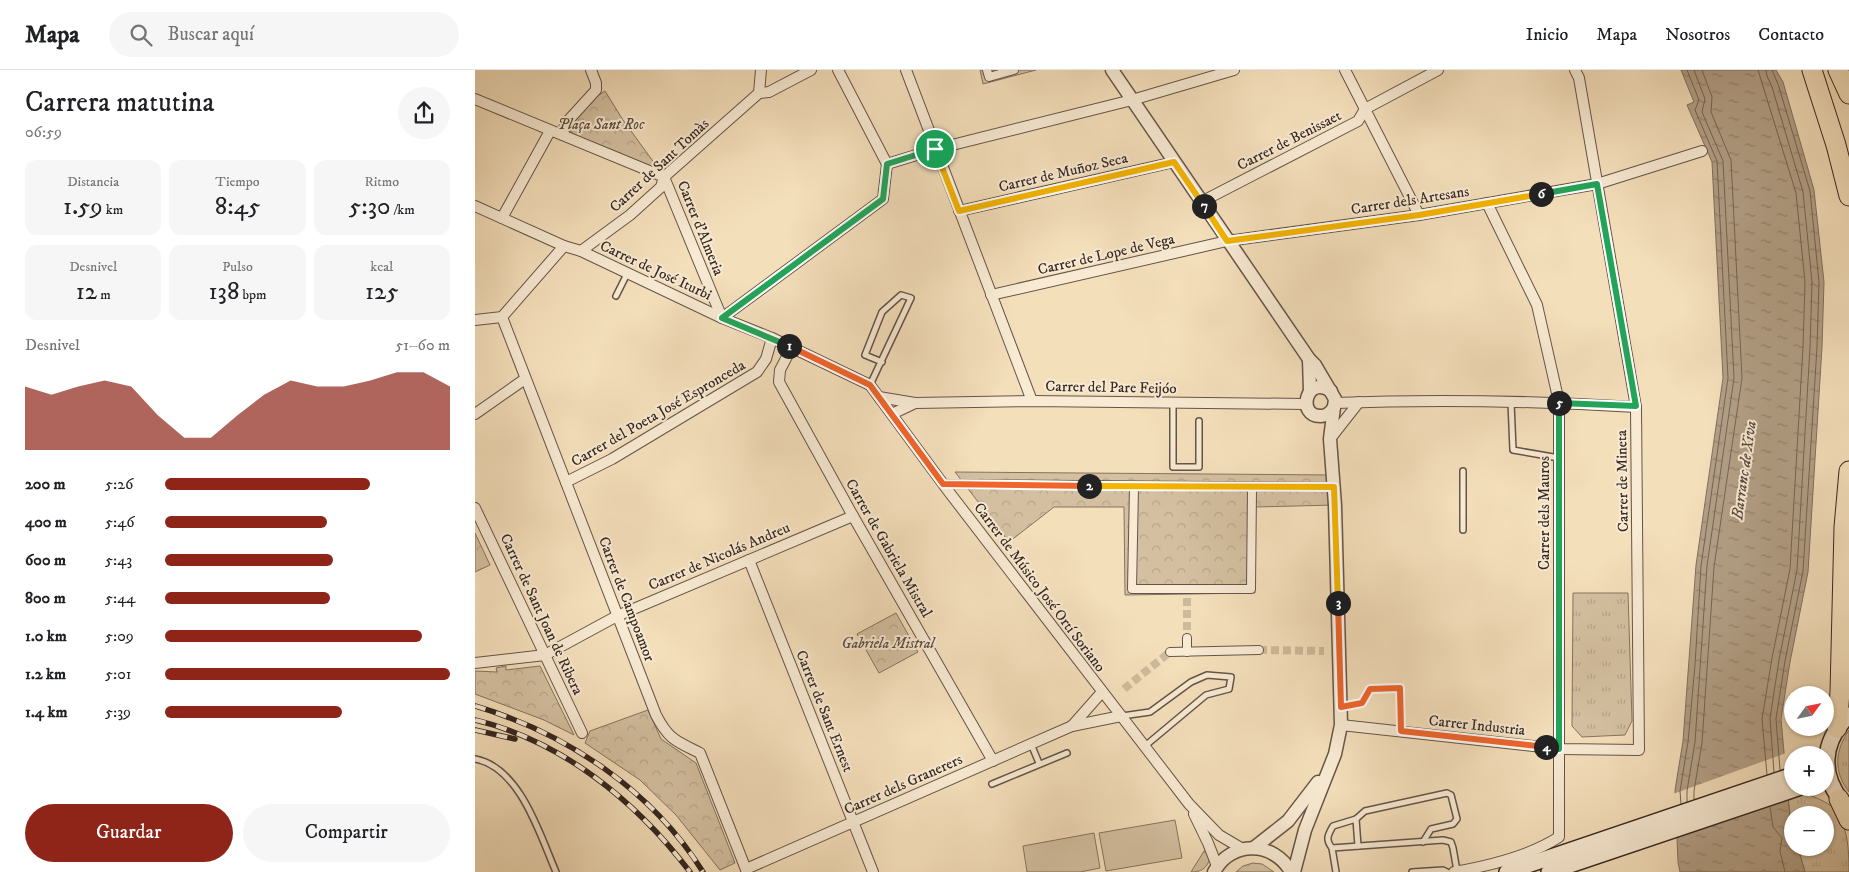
<!DOCTYPE html>
<html lang="es">
<head>
<meta charset="utf-8">
<style>
	body { margin:0; font-family:"IM FELL DW Pica",serif; background:#f6f6f6; color:#202124; height:100vh; display:flex; flex-direction:column; font-size:19px; white-space:nowrap }
	* { box-sizing:border-box; margin:0 }
	p { font-size:16px; color:#757577 }
	.icon { flex:none; width:28px; height:28px; fill:none; stroke:currentColor; stroke-width:2; stroke-linecap:round; stroke-linejoin:round }
	.map { position:relative; flex:1; overflow:hidden }
	.sheet { display:flex; flex-direction:column; background:#fff; width:475px }
	.sheet>* { flex:none }
	.needle { width:32px; rotate:57deg }
	.buttons { position:absolute; left:1309px; top:616px; display:grid; gap:10px }
	.buttons a { display:grid; place-items:center; width:50px; height:50px; border-radius:50%; background:#fff; box-shadow:0 1px 4px #0004; font-size:25px }
	.pin { position:absolute; display:grid; place-items:center; width:42px; height:42px; color:#fff; margin:-21px; border:2px solid #fff; border-radius:50%; box-shadow:0 1px 5px #0007 }
	.km { position:absolute; width:25px; height:25px; margin:-12px; border-radius:50%; background:#222; color:#fff; font-size:14px; line-height:25px; text-align:center }
	.round { display:grid; place-items:center; flex:none; width:52px; height:52px; border-radius:26px; background:#f6f6f6 }
	.summary { display:flex; align-items:center; justify-content:space-between; height:85px; padding:0 25px }
	h1 { font-size:28px; font-weight:600; line-height:38px }
	.stats { display:grid; grid-template-columns:repeat(3,1fr); gap:8px; height:85px; padding:5px 25px }
	.stats div { display:grid; align-content:center; border-radius:12px; background:#f6f6f6; text-align:center }
	.stats b { font-size:25px; font-weight:600 }
	.stats small { font-size:14px; font-weight:400 }
	.stats p { font-size:14px }
	.chart { height:140px; padding:10px 25px }
	.chart p { display:flex; justify-content:space-between }
	.chart svg { width:100%; height:90px; margin-top:5px; fill:#8f2418; opacity:.7 }
	.button { display:flex; gap:10px; margin-top:auto; padding:10px 25px }
	.button a { flex:1; height:58px; border-radius:30px; background:#8f2418; color:#fff; font-size:20px; font-weight:600; line-height:58px; text-align:center }
	.button a+a { background:#f6f6f6; color:#202124 }
	ul { padding:0 25px; list-style:none; font-size:16px }
	li { display:grid; grid-template-columns:80px 60px 1fr; align-items:center; height:38px }
	li i { height:12px; border-radius:6px; background:#8f2418 }
	header { display:flex; align-items:center; gap:30px; box-sizing:border-box; height:70px; padding:0 25px; background:#fff; border-bottom:1px solid #e0e0e0 }
	header strong { font-size:24px }
	nav { display:flex; gap:28px; margin-inline-start:auto; font-size:18px }
	.search { width:350px; height:45px; background:#f6f6f6; display:flex; align-items:center; gap:12px; box-sizing:border-box; padding:0 18px; border-radius:28px; color:#757577; font-size:19px }
	main { display:flex; flex:1; min-height:0 }
	.map>svg:first-child { display:block }
	.grass { fill:url(#grass-tufts); stroke:#847461 }
	.forest { fill:url(#forest-crowns); stroke:#847461 }
	.pitch { fill:#d4c0a1; stroke:#847461 }
	.water { fill:url(#water-ripples); stroke:#81705e }
	.pier { fill:#f4dfbb }
	.lines { fill:none; stroke-linecap:round; stroke-linejoin:round }
	.shore { stroke:#746454; stroke-width:1 }
	.pedestrian-tunnel { stroke:#ceba9c; stroke-width:8; stroke-dasharray:8 4; stroke-linecap:butt }
	.service-casing { stroke:#655548; stroke-width:8 }
	.pedestrian-casing { stroke:#655548; stroke-width:10 }
	.minor-casing { stroke:#655548; stroke-width:12 }
	.tertiary-casing { stroke:#655548; stroke-width:15 }
	.secondary-casing { stroke:#352721; stroke-width:18 }
	.motorway-casing { stroke:#352721; stroke-width:21 }
	.service { stroke:#f8ead3; stroke-width:5 }
	.pedestrian { stroke:#f8ead3; stroke-width:8 }
	.minor { stroke:#f8ead3; stroke-width:10 }
	.tertiary { stroke:#f8ead3; stroke-width:12 }
	.secondary { stroke:#f8ead3; stroke-width:15 }
	.motorway { stroke:#f4dfbb; stroke-width:19 }
	.rail-casing { stroke:#352721; stroke-width:5.5 }
	.rail { stroke:#f8ead3; stroke-width:4; stroke-dasharray:11; stroke-linecap:butt }
	.split-1-casing { stroke:#fff; stroke-width:10 }
	.split-2-casing { stroke:#fff; stroke-width:10 }
	.split-3-casing { stroke:#fff; stroke-width:10 }
	.split-4-casing { stroke:#fff; stroke-width:10 }
	.split-5-casing { stroke:#fff; stroke-width:10 }
	.split-6-casing { stroke:#fff; stroke-width:10 }
	.split-7-casing { stroke:#fff; stroke-width:10 }
	.split-8-casing { stroke:#fff; stroke-width:10 }
	.split-1 { stroke:#22a559; stroke-width:6 }
	.split-2 { stroke:#f0652b; stroke-width:6 }
	.split-3 { stroke:#f5b400; stroke-width:6 }
	.split-4 { stroke:#f0652b; stroke-width:6 }
	.split-5 { stroke:#22a559; stroke-width:6 }
	.split-6 { stroke:#22a559; stroke-width:6 }
	.split-7 { stroke:#f5b400; stroke-width:6 }
	.split-8 { stroke:#f5b400; stroke-width:6 }
	.labels { text-anchor:middle; stroke-width:4; stroke-linejoin:round; paint-order:stroke }
	.park-label { font-size:15px; font-style:italic; fill:#5d4d41; stroke:#f8ead3 }
	.street-label { font-size:15px; fill:#352721; stroke:#f8ead3 }
	.water-label { font-size:16px; font-style:italic; fill:#5b4b40; stroke:#f8ead3 }
</style>
</head>
<body>
<header>
<strong>Mapa</strong>
<div class="search"><svg class="icon" aria-label="search" viewBox="0 0 24 24"><circle cx="10" cy="10" r="6"/><path d="M15 15l6 6"/></svg>Buscar aquí</div>
<nav><a>Inicio</a><a>Mapa</a><a>Nosotros</a><a>Contacto</a></nav>
</header>
<main>
<section class="sheet">
<div class="summary"><div><h1>Carrera matutina</h1><p>06:59</p></div><a class="round"><svg class="icon" aria-label="share" viewBox="0 0 24 24"><path d="M12 15V3M7 8l5-5 5 5M5 13v7h14v-7"/></svg></a></div>
<div class="stats">
<div><p>Distancia</p><b>1.59<small> km</small></b></div>
<div><p>Tiempo</p><b>8:45</b></div>
<div><p>Ritmo</p><b>5:30<small> /km</small></b></div>
</div>
<div class="stats">
<div><p>Desnivel</p><b>12<small> m</small></b></div>
<div><p>Pulso</p><b>138<small> bpm</small></b></div>
<div><p>kcal</p><b>125</b></div>
</div>
<div class="chart"><p><span>Desnivel</span>51–60 m</p>
<svg viewBox="0 0 160 44" preserveAspectRatio="none"><path d="M0 44V13L10 17L20 13L30 10L40 13L50 27L60 38L70 38L80 27L90 17L100 10L110 13L120 13L130 10L140 6L150 6L160 13V44z"/></svg>
</div>
<ul>
<li><b>200 m</b>5:26<i style="width:72%"></i></li>
<li><b>400 m</b>5:46<i style="width:57%"></i></li>
<li><b>600 m</b>5:43<i style="width:59%"></i></li>
<li><b>800 m</b>5:44<i style="width:58%"></i></li>
<li><b>1.0 km</b>5:09<i style="width:90%"></i></li>
<li><b>1.2 km</b>5:01<i style="width:100%"></i></li>
<li><b>1.4 km</b>5:39<i style="width:62%"></i></li>
</ul>
<div class="button"><a>Guardar</a><a>Compartir</a></div>
</section>
<div class="map">
<svg width="1374" height="802" viewBox="0 0 1374 802">
	<defs>
		<pattern id="grass-tufts" width="24" height="20" patternUnits="userSpaceOnUse" patternTransform="scale(1.25)"><rect width="24" height="20" fill="#d4c0a1"/><path d="M3 7l-1-3M5 7V3M7 7l1-3M15 17l-1-3M17 17v-4M19 17l1-3" fill="none" stroke="#b7a58a"/></pattern>
		<pattern id="forest-crowns" width="20" height="18" patternUnits="userSpaceOnUse" patternTransform="scale(1.25)"><rect width="20" height="18" fill="#d4c0a1"/><path d="M2 6a3 3 0 1 1 6 0M12 15a3 3 0 1 1 6 0" fill="none" stroke="#b7a58a"/></pattern>
		<pattern id="water-ripples" width="26" height="14" patternUnits="userSpaceOnUse" patternTransform="scale(1.25)"><rect width="26" height="14" fill="#b3a087"/><path d="M2 4q2-2 4 0t4 0M15 11q2-2 4 0t4 0" fill="none" stroke="#92826e"/></pattern>
	</defs>
	<rect width="100%" height="100%" fill="#f4dfbb"/>
	<filter id="stains"><feTurbulence type="fractalNoise" baseFrequency=".004" numOctaves="4"/><feColorMatrix values="0 0 0 0 .2 0 0 0 0 .09 0 0 0 0 .02 0 0 0 .5 -.17"/></filter>
	<radialGradient id="worn" r=".72"><stop offset=".6" stop-color="#630" stop-opacity="0"/><stop offset="1" stop-color="#630" stop-opacity=".3"/></radialGradient>
	<!-- grass -->
	<g class="grass">
		<polygon points="1098,523 1153,523 1157,651 1150,665 1107,667 1097,656"/>
		<path d="M1374 660V722C1358 701 1360 681 1374 660Z"/>
		<path d="M1330 723C1338 727 1348 730 1355 735 1373 750 1374 780 1374 802H1330L1323 778H1350V745H1318L1317 758 1313 729Z"/>
		<path d="M729 781H731L735 789C731 799 726 802 716 802Z"/>
		<polygon points="778,793 787,794 799,802 761,802 768,796"/>
	</g>
	<!-- forest -->
	<g class="forest">
		<polygon points="505,0 561,0 508,14"/>
		<path d="M130 21 148 50 183 98 182 99 97 64 95 60C99 45 117 29 130 21Z"/>
		<polygon points="480,402 858,405 860,435 780,437 780,523 650,525 649,437 579,437 534,472"/>
		<polygon points="0,463 15,495 0,502"/>
		<polygon points="421,543 443,582 404,603 382,564"/>
		<polygon points="31,596 31,600 65,596 99,665 69,650 0,624 0,601 22,602 21,598"/>
		<polygon points="173,640 186,669 221,693 260,793 245,800 201,745 165,710 110,673 115,661"/>
	</g>
	<!-- pitch -->
	<g class="pitch">
		<polygon points="700,750 707,788 631,801 624,763"/>
		<polygon points="619,763 625,798 605,802 552,802 548,776"/>
	</g>
	<!-- water -->
	<polygon class="water" points="1206,0 1301,0 1308,12 1339,120 1349,212 1347,277 1333,502 1315,592 1306,649 1315,748 1317,758 1318,778 1323,778 1330,802 1205,802 1203,792 1200,720 1208,671 1221,495 1248,308 1237,92 1212,35 1219,32"/>
	<!-- pier -->
	<polygon class="pier" points="1311,683 1315,728 1199,766 1198,724"/>
	<g class="lines">
		<!-- shore -->
		<g class="shore">
			<polyline points="1283,0 1321,123 1330,212 1328,277 1315,499 1297,588 1287,649 1292,705"/>
			<polyline points="1291,0 1292,6 1297,17 1328,122 1337,212 1335,277 1322,500 1304,590 1295,648 1299,702"/>
			<polyline points="1297,0 1303,14 1335,121 1344,212 1342,277 1328,501 1310,591 1301,649 1305,700"/>
			<polyline points="1219,729 1219,721 1227,673 1239,497 1267,308 1256,90 1236,42 1237,27 1227,0"/>
			<polyline points="1212,732 1212,721 1220,672 1232,496 1259,308 1248,91 1227,42 1230,29 1219,0"/>
			<polyline points="1206,734 1205,721 1213,672 1220,595 1226,496 1253,308 1242,91 1220,40 1224,30 1212,0"/>
			<polyline points="1295,737 1298,757 1307,768 1305,781 1310,802"/>
		</g>
		<!-- pedestrian-tunnel -->
		<g class="pedestrian-tunnel">
			<polyline points="712,528 712,568"/>
			<polyline points="784,580 849,581"/>
			<polyline points="649,619 695,582"/>
		</g>
		<!-- service casing -->
		<g class="service-casing">
			<g id="service">
				<polyline points="141,226 152,204"/>
				<polyline points="395,315 436,228 426,225 407,242 390,285 407,292"/>
				<polyline points="1036,332 1038,380 1084,388"/>
				<polyline points="698,333 698,397 724,397 724,351"/>
				<polyline points="988,401 988,460"/>
				<polyline points="866,637 887,633 895,619 925,618 926,661"/>
				<polyline points="647,646 675,642 716,612 732,605 756,607 754,619 731,625 670,676"/>
				<polyline points="556,674 564,693"/>
				<path d="M0 689C45 697 65 765 81 802"/>
				<polyline points="517,714 592,683"/>
				<polyline points="881,749 890,741 972,723 976,725 982,749 978,754 956,759 948,772"/>
				<path d="M857 778C850 769 853 765 858 756L881 749 883 776"/>
				<polyline points="861,802 857,778 968,770 976,772 978,778 982,801"/>
				<polyline points="937,802 968,800 972,802"/>
			</g>
		</g>
		<!-- pedestrian casing -->
		<g class="pedestrian-casing">
			<g id="pedestrian">
				<polyline points="512,0 514,7 539,0"/>
				<polyline points="468,414 859,417"/>
				<polyline points="659,417 657,519 776,519 777,418"/>
				<polyline points="695,582 784,580"/>
				<polyline points="712,582 712,568"/>
			</g>
		</g>
		<!-- minor casing -->
		<g class="minor-casing">
			<g id="minor">
				<polyline points="363,0 412,94"/>
				<polyline points="431,0 557,331"/>
				<polyline points="870,0 944,145"/>
				<polyline points="284,23 294,22 336,0"/>
				<polyline points="0,29 189,107 247,248 408,129 412,94 461,79 657,30 759,0"/>
				<polyline points="88,65 90,54 121,20 121,13 116,0"/>
				<polyline points="726,132 883,51 890,39 963,0"/>
				<polyline points="0,136 89,176 106,181 247,248 297,268 395,315 474,422 714,734 744,765 766,778"/>
				<polyline points="484,141 699,92"/>
				<polyline points="27,148 75,61"/>
				<polyline points="106,181 155,145 186,117 189,107 284,23 286,0"/>
				<polyline points="516,225 752,171 944,145 1122,114 1227,81"/>
				<path d="M27 247 181 645C194 670 201 671 225 683L272 802"/>
				<polyline points="0,250 27,247 89,176"/>
				<polyline points="317,277 305,300 304,312 378,446 518,691"/>
				<polyline points="404,327 440,333 557,331 831,334"/>
				<path d="M860 333C960 329 1061 331 1161 337"/>
				<polyline points="0,344 50,309"/>
				<polyline points="417,344 440,333"/>
				<polyline points="855,369 884,332"/>
				<polyline points="91,412 137,389 282,302 291,289 297,268"/>
				<polyline points="0,438 107,663"/>
				<polyline points="274,490 398,802"/>
				<polyline points="0,593 70,585 142,546 378,446"/>
				<polyline points="866,655 1085,679 1164,680 1161,337 1104,8 1100,0"/>
				<polyline points="597,656 627,622"/>
				<polyline points="719,744 733,773 742,796"/>
				<polyline points="271,799 597,656 646,646"/>
				<path d="M979 802C1013 796 1055 786 1084 767V332L1062 235 1012 133"/>
			</g>
		</g>
		<!-- tertiary casing -->
		<g class="tertiary-casing">
			<g id="tertiary">
				<polyline points="637,0 834,289 840,295 860,329 855,369 860,435 866,655 860,684 830,760 819,802"/>
				<polyline points="834,289 835,321"/>
				<path d="M856 321C831 304 821 347 846 346 852 346 856 342 859 337"/>
				<polyline points="780,777 813,751 843,712"/>
				<path d="M739 802C756 770 799 771 816 802"/>
			</g>
		</g>
		<!-- secondary casing -->
		<g class="secondary-casing">
			<g id="secondary">
				<path d="M1371 736C1344 707 1346 672 1374 645"/>
				<polyline points="1032,802 1318,705"/>
				<polyline points="1074,802 1323,718"/>
			</g>
		</g>
		<!-- motorway casing -->
		<g class="motorway-casing">
			<g id="motorway">
				<polyline points="1337,0 1361,75 1374,126"/>
				<polyline points="1363,0 1374,24"/>
				<polyline points="1362,658 1365,622 1369,457 1374,401"/>
				<polyline points="1364,729 1374,750"/>
			</g>
		</g>
		<!-- service -->
		<use href="#service" class="service"/>
		<!-- pedestrian -->
		<use href="#pedestrian" class="pedestrian"/>
		<!-- minor -->
		<use href="#minor" class="minor"/>
		<!-- tertiary -->
		<use href="#tertiary" class="tertiary"/>
		<!-- secondary -->
		<use href="#secondary" class="secondary"/>
		<!-- motorway -->
		<use href="#motorway" class="motorway"/>
		<!-- rail casing -->
		<g class="rail-casing">
			<g id="rail">
				<path d="M0 636C91 663 177 720 228 802"/>
				<path d="M0 650C87 671 161 731 215 802"/>
				<polyline points="0,660 40,669"/>
			</g>
		</g>
		<!-- rail -->
		<use href="#rail" class="rail"/>
	</g>
	<g class="lines">
		<!-- split-1 casing -->
		<g class="split-1-casing">
			<polyline id="split-1" points="314,276 247,248 408,129 412,94 460,79"/>
		</g>
		<!-- split-2 casing -->
		<g class="split-2-casing">
			<polyline id="split-2" points="314,276 395,315 468,414 614,416"/>
		</g>
		<!-- split-3 casing -->
		<g class="split-3-casing">
			<polyline id="split-3" points="614,416 859,417 863,533"/>
		</g>
		<!-- split-4 casing -->
		<g class="split-4-casing">
			<polyline id="split-4" points="863,533 866,637 887,633 895,619 925,618 926,661 1071,677"/>
		</g>
		<!-- split-5 casing -->
		<g class="split-5-casing">
			<polyline id="split-5" points="1071,677 1084,679 1084,333"/>
		</g>
		<!-- split-6 casing -->
		<g class="split-6-casing">
			<polyline id="split-6" points="1066,124 1122,114 1161,336 1084,333"/>
		</g>
		<!-- split-7 casing -->
		<g class="split-7-casing">
			<polyline id="split-7" points="729,136 752,171 944,145 1066,124"/>
		</g>
		<!-- split-8 casing -->
		<g class="split-8-casing">
			<polyline id="split-8" points="460,79 484,141 699,92 729,136"/>
		</g>
		<!-- split-1 -->
		<use href="#split-1" class="split-1"/>
		<!-- split-2 -->
		<use href="#split-2" class="split-2"/>
		<!-- split-3 -->
		<use href="#split-3" class="split-3"/>
		<!-- split-4 -->
		<use href="#split-4" class="split-4"/>
		<!-- split-5 -->
		<use href="#split-5" class="split-5"/>
		<!-- split-6 -->
		<use href="#split-6" class="split-6"/>
		<!-- split-7 -->
		<use href="#split-7" class="split-7"/>
		<!-- split-8 -->
		<use href="#split-8" class="split-8"/>
	</g>
	<g class="labels">
		<!-- park labels -->
		<g class="park-label">
			<text x="126" y="59">Plaça Sant Roc</text>
			<text x="413" y="578">Gabriela Mistral</text>
		</g>
		<!-- street labels -->
		<g class="street-label">
			<text transform="translate(814 70) rotate(-27)" y="5">Carrer de Benissaet</text>
			<text transform="translate(184 95) rotate(-43)" y="5">Carrer de Sant Tomàs</text>
			<text transform="translate(588 102) rotate(-13)" y="5">Carrer de Muñoz Seca</text>
			<text transform="translate(935 130) rotate(-9)" y="5">Carrer dels Artesans</text>
			<text transform="translate(226 158) rotate(68)" y="5">Carrer d'Almeria</text>
			<text transform="translate(631 184) rotate(-13)" y="5">Carrer de Lope de Vega</text>
			<text transform="translate(181 200) rotate(25)" y="5">Carrer de José Iturbi</text>
			<text transform="translate(636 317) rotate(1)" y="5">Carrer del Pare Feijóo</text>
			<text transform="translate(183 343) rotate(-30)" y="5">Carrer del Poeta José Espronceda</text>
			<text transform="translate(1147 411) rotate(-91)" y="5">Carrer de Mineta</text>
			<text transform="translate(1069 443) rotate(-90)" y="5">Carrer dels Mauros</text>
			<text transform="translate(414 478) rotate(60)" y="5">Carrer de Gabriela Mistral</text>
			<text transform="translate(244 486) rotate(-23)" y="5">Carrer de Nicolás Andreu</text>
			<text transform="translate(565 517) rotate(53)" y="5">Carrer de Músico José Ortí Soriano</text>
			<text transform="translate(152 529) rotate(69)" y="5">Carrer de Campoamor</text>
			<text transform="translate(67 544) rotate(65)" y="5">Carrer de Sant Joan de Ribera</text>
			<text transform="translate(350 641) rotate(68)" y="5">Carrer de Sant Ernest</text>
			<text transform="translate(1002 655) rotate(6)" y="5">Carrer Industria</text>
			<text transform="translate(428 714) rotate(-24)" y="5">Carrer dels Granerers</text>
		</g>
		<!-- water labels -->
		<g class="water-label">
			<text transform="translate(1268 400) rotate(-82)" y="6">Barranc de Xiva</text>
		</g>
	</g>
	<rect width="100%" height="100%" filter="url(#stains)"/>
	<rect width="100%" height="100%" fill="url(#worn)"/>
</svg>
<div class="buttons">
<a><svg class="needle" viewBox="-14 -14 28 28"><path d="M0-13l5 13h-10z" fill="#e53935"/><path d="M0 13l5-13h-10z" fill="#757577"/></svg></a>
<a>+</a>
<a>−</a>
</div>
<div class="pin" style="left:460px;top:79px;background:#1e9e55"><svg class="icon" aria-label="arrive" viewBox="0 0 24 24"><path d="M6 21V4h12l-3 4 3 4H6"/></svg></div>
<b class="km" style="left:314px;top:276px">1</b>
<b class="km" style="left:614px;top:416px">2</b>
<b class="km" style="left:863px;top:533px">3</b>
<b class="km" style="left:1071px;top:677px">4</b>
<b class="km" style="left:1084px;top:333px">5</b>
<b class="km" style="left:1066px;top:124px">6</b>
<b class="km" style="left:729px;top:136px">7</b>
</div>
</main>
</body>
</html>
